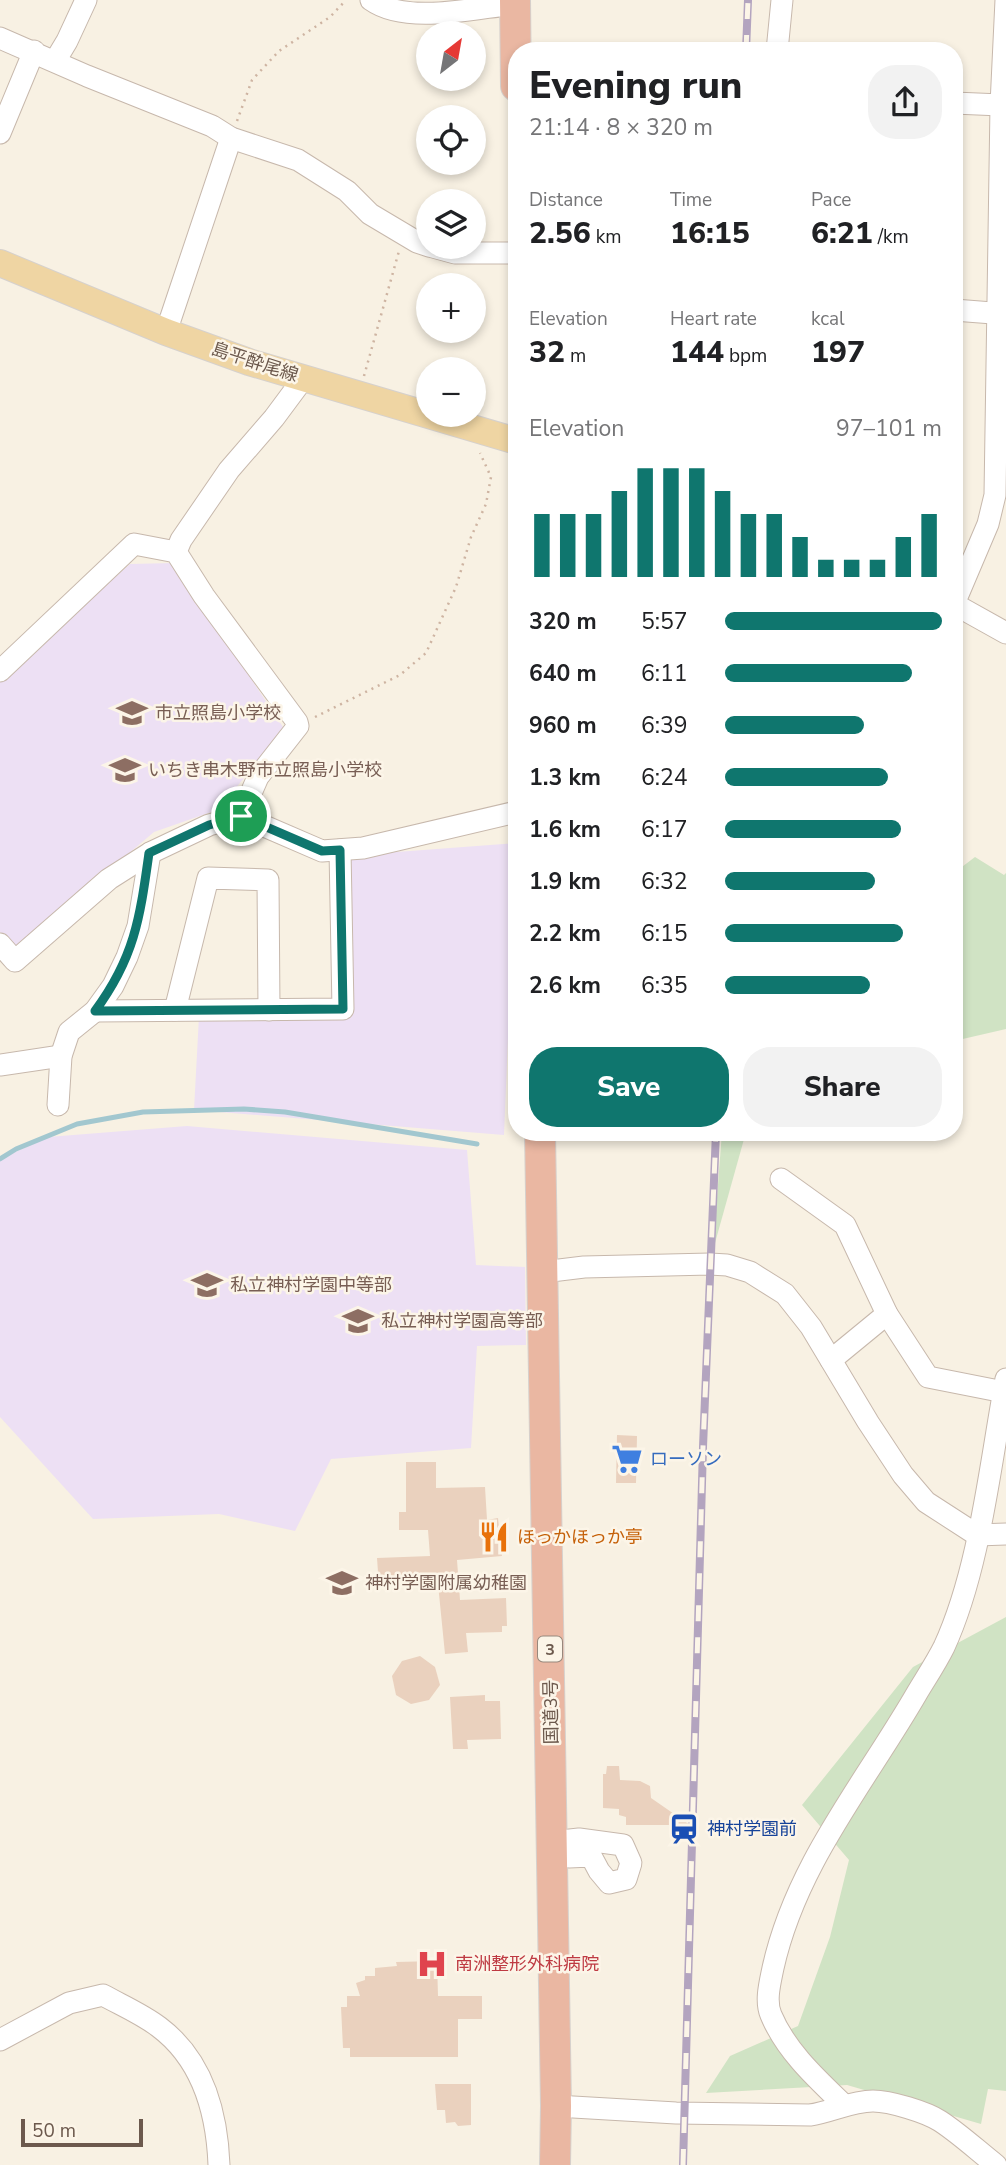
<!DOCTYPE html>
<html lang="en">
<head>
<meta charset="utf-8">
<style>
	body { margin:0; font-family:"Nunito Sans","Noto Sans JP",sans-serif; background:#f2f2f2; color:#202124; height:100vh; display:flex; flex-direction:column; font-size:26px; white-space:nowrap }
	* { box-sizing:border-box; margin:0 }
	p { font-size:23px; color:#757577 }
	.icon { flex:none; width:38px; height:38px; fill:none; stroke:currentColor; stroke-width:2; stroke-linecap:round; stroke-linejoin:round }
	.map { position:relative; flex:1; overflow:hidden }
	.details { position:absolute; left:508px; top:42px; width:455px; height:1099px; display:flex; flex-direction:column; background:#fff; border-radius:28px; box-shadow:0 4px 10px #0003 }
	.details>* { flex:none }
	.needle { width:46px; rotate:31deg }
	.controls { position:absolute; left:416px; top:21px; display:grid; gap:14px }
	.controls a { display:grid; place-items:center; width:70px; height:70px; border-radius:50%; background:#fff; box-shadow:0 4px 10px #0003; font-size:35px }
	.scale { position:absolute; left:21px; bottom:18px; width:122px; box-sizing:border-box; padding-left:7px; border:4px solid #6c594d; border-top:0; font-size:19px; line-height:24px; white-space:nowrap; color:#6c594d; -webkit-text-stroke:5px #fcf5e8; paint-order:stroke }
	.pin { position:absolute; display:grid; place-items:center; width:60px; height:60px; color:#fff; margin:-30px; border:4px solid #fff; border-radius:50%; box-shadow:0 2px 7px #0007 }
	.round { display:grid; place-items:center; flex:none; width:74px; height:74px; border-radius:28px; background:#f2f2f2 }
	.overview { display:flex; align-items:center; justify-content:space-between; height:119px; padding:0 21px }
	h1 { font-size:38px; font-weight:800; line-height:52px }
	.stats { display:grid; grid-template-columns:repeat(3,1fr); gap:10px; height:119px; padding:7px 21px }
	.stats div { display:grid; align-content:center }
	.stats b { font-size:30px; font-weight:800 }
	.stats small { font-size:19px; font-weight:400 }
	.stats p { font-size:19px }
	.chart { height:196px; padding:14px 21px }
	.chart p { display:flex; justify-content:space-between }
	.chart svg { width:100%; height:126px; margin-top:7px; stroke:#0f766e; stroke-width:6 }
	.button { display:flex; gap:14px; margin-top:auto; padding:14px 21px }
	.button a { flex:1; height:80px; border-radius:28px; background:#0f766e; color:#fff; font-size:28px; font-weight:800; line-height:80px; text-align:center }
	.button a+a { background:#f2f2f2; color:#202124 }
	ul { padding:0 21px; list-style:none; font-size:23px }
	li { display:grid; grid-template-columns:112px 84px 1fr; align-items:center; height:52px }
	li i { height:18px; border-radius:9px; background:#0f766e }
	.map>svg:first-child { display:block }
	.education { fill:#ede0f4 }
	.green { fill:#d0e3c4 }
	.lines { fill:none; stroke-linecap:round; stroke-linejoin:round }
	.stream { stroke:#a2c7cf; stroke-width:5 }
	.building { fill:#ead1be }
	.minor-casing { stroke:#c7b8ac; stroke-width:23 }
	.major-casing { stroke:#d6d1cd; stroke-width:28 }
	.highway-casing { stroke:#d6d1cd; stroke-width:32 }
	.path { stroke:#ceb4a2; stroke-width:2.5; stroke-dasharray:2 5; stroke-linecap:butt }
	.minor { stroke:#fff; stroke-width:21 }
	.major { stroke:#efd5a3; stroke-width:26 }
	.highway { stroke:#eab7a2; stroke-width:30 }
	.rail-casing { stroke:#b3a4bf; stroke-width:8 }
	.rail { stroke:#fcf5e8; stroke-width:5; stroke-dasharray:16; stroke-linecap:butt }
	.route-casing { stroke:#fff; stroke-width:14 }
	.route { stroke:#0f766e; stroke-width:9 }
	.labels { text-anchor:middle; stroke-width:5; stroke-linejoin:round; paint-order:stroke }
	.shield { fill:#fcf5e8; stroke:#97887c; stroke-width:2 }
	.shield-label { font-size:16px; font-weight:bold; fill:#6c594d }
	.street-label { font-size:18px; fill:#6c594d; stroke:#fcf5e8 }
	.education-label { font-size:18px; fill:#785e54; stroke:#fcf5e8; text-anchor:start }
	.shop-label { font-size:18px; fill:#366cbe; stroke:#fcf5e8; text-anchor:start }
	.food-label { font-size:18px; fill:#c56008; stroke:#fcf5e8; text-anchor:start }
	.transit-label { font-size:18px; fill:#164399; stroke:#fcf5e8; text-anchor:start }
	.health-label { font-size:18px; fill:#be3a42; stroke:#fcf5e8; text-anchor:start }
</style>
</head>
<body>
<div class="map">
<svg width="1006" height="2165" viewBox="0 0 1006 2165">
	<rect width="100%" height="100%" fill="#f8f1e3"/>
	<!-- education -->
	<g class="education">
		<polygon points="174,563 285,730 217,810 154,832 15,950 0,932 0,679 130,564"/>
		<polygon points="516,843 504,1135 194,1110 199,1016 331,1017 330,857"/>
		<polygon points="187,1126 467,1150 476,1265 525,1267 526,1345 477,1346 471,1448 331,1459 295,1531 219,1514 93,1519 0,1417 0,1159 48,1137"/>
	</g>
	<!-- green -->
	<g class="green">
		<polygon points="975,857 1004,875 1006,873 1006,1029 954,1041 954,873"/>
		<polygon points="722,1132 746,1132 713,1250"/>
		<polygon points="1006,1617 1006,2091 988,2089 981,2124 847,2085 706,2093 730,2056 798,2026 830,1937 849,1860 802,1805 913,1667"/>
	</g>
	<g class="lines">
		<!-- stream -->
		<polyline class="stream" points="0,1159 16,1149 77,1124 143,1112 244,1109 285,1112 477,1144"/>
	</g>
	<!-- building -->
	<g class="building">
		<polygon points="617,1435 637,1436 636,1483 616,1483"/>
		<polygon points="406,1462 436,1462 436,1488 485,1487 487,1520 498,1518 502,1556 457,1560 460,1600 506,1598 507,1626 502,1626 502,1632 466,1633 468,1652 445,1654 438,1584 379,1586 377,1558 430,1556 428,1530 399,1530 399,1512 406,1512"/>
		<polygon points="420,1656 435,1667 440,1685 429,1700 411,1704 396,1695 392,1676 402,1661"/>
		<polygon points="485,1695 485,1701 500,1701 501,1739 467,1740 468,1749 453,1749 450,1697"/>
		<polygon points="607,1766 619,1766 620,1780 640,1781 650,1786 651,1798 690,1825 626,1825 626,1817 619,1815 619,1809 603,1808 603,1774 606,1774"/>
		<polygon points="437,1961 438,1996 482,1996 482,2019 458,2019 458,2057 350,2057 350,2048 343,2048 341,2007 347,2007 347,1996 360,1996 356,1983 365,1980 365,1976 375,1976 375,1968 397,1966 396,1962"/>
		<polygon points="435,2084 471,2084 471,2125 458,2126 455,2122 446,2123 445,2110 437,2110"/>
	</g>
	<g class="lines">
		<!-- minor casing -->
		<g class="minor-casing">
			<g id="minor">
				<path d="M371 0C406 25 474 8 515 4"/>
				<polyline points="1006,0 1001,105 995,495 988,524 954,604 1006,633"/>
				<polyline points="0,38 87,76 212,126 231,138 298,160 347,191 370,214 417,242 429,246"/>
				<polyline points="777,51 782,0"/>
				<polyline points="55,61 67,41 86,0"/>
				<polyline points="954,103 1001,105"/>
				<polyline points="0,133 34,51"/>
				<polyline points="433,247 455,253 516,253"/>
				<polyline points="954,310 1006,314"/>
				<polyline points="166,332 231,138"/>
				<polyline points="176,552 181,540 229,470 274,418 303,379"/>
				<polyline points="0,671 134,544 176,552 204,596 297,722 298,726 258,777 241,816"/>
				<polyline points="0,944 15,961 109,879 150,853 209,825 241,816 322,851 363,848 516,812"/>
				<polyline points="175,1010 208,878 268,880 269,1010"/>
				<polyline points="95,1011 343,1009 340,850"/>
				<polyline points="0,1065 61,1056"/>
				<polyline points="58,1105 61,1056 69,1032 95,1011 113,986 127,957 138,926 150,853"/>
				<polyline points="781,1179 845,1225 887,1314 928,1377 1004,1392"/>
				<polyline points="543,1272 584,1267 710,1264 727,1265 750,1272 785,1294 811,1327 868,1422 903,1475 926,1502 977,1535 1006,1534"/>
				<polyline points="831,1360 887,1314"/>
				<polygon points="579,1839 623,1845 631,1863 626,1879 609,1883 599,1871 591,1856 569,1857 552,1842"/>
				<path d="M0 2040 69 2003 103 1995C121 2005 142 2014 159 2027 203 2060 217 2112 219 2165"/>
				<path d="M844 2105C817 2079 786 2051 771 2015 765 2001 770 1983 773 1968 796 1864 865 1783 917 1693 926 1678 936 1663 944 1647 980 1569 990 1464 1006 1379"/>
				<path d="M556 2106 676 2113 810 2115C831 2112 851 2101 873 2101 890 2101 926 2112 940 2121 960 2134 978 2151 996 2165"/>
			</g>
		</g>
		<!-- major casing -->
		<g class="major-casing">
			<polyline id="major" points="0,263 166,332 249,362 516,441"/>
		</g>
		<!-- highway casing -->
		<g class="highway-casing">
			<g id="highway">
				<polyline points="515,0 516,86"/>
				<polyline points="540,1132 556,2106 555,2165"/>
			</g>
		</g>
		<!-- path -->
		<g class="path">
			<polyline points="237,121 252,80 279,51 330,17 346,0"/>
			<polyline points="364,376 399,251"/>
			<polyline points="315,717 400,675 426,653 456,587 471,537 486,504 491,477 480,453"/>
		</g>
		<!-- minor -->
		<use href="#minor" class="minor"/>
		<!-- major -->
		<use href="#major" class="major"/>
		<!-- highway -->
		<use href="#highway" class="highway"/>
		<!-- rail casing -->
		<g class="rail-casing">
			<g id="rail">
				<polyline points="746,51 748,0"/>
				<polyline points="683,2165 703,1447 716,1132"/>
			</g>
		</g>
		<!-- rail -->
		<use href="#rail" class="rail"/>
	</g>
	<g class="lines">
		<!-- route casing -->
		<g class="route-casing">
			<path id="route" d="M241 816 322 851 340 850 343 1009 95 1011C135 957 140 917 149 853L209 825Z"/>
		</g>
		<!-- route -->
		<use href="#route" class="route"/>
	</g>
	<!-- icons -->
	<defs>
		<g id="school-bare" transform="scale(2.415)"><path d="M0-5L7-2L0 1L-7-2ZM-4 1L0 2.5L4 1V4Q0 6-4 4Z" fill="#8d6e63" stroke="#fcf5e8" stroke-width="2.5" paint-order="stroke"/></g>
		<g id="supermarket-bare" transform="scale(2.415)"><path d="M-6-5.5h2.5l.6 2H6L4.5 2H-2.5L-4.4-4H-6ZM-1.5 3.2a1.3 1.3 0 1 0 .1 0ZM3 3.2a1.3 1.3 0 1 0 .1 0Z" fill="#3f7fe0" stroke="#fcf5e8" stroke-width="2.5" paint-order="stroke"/></g>
		<g id="restaurant-bare" transform="scale(2.415)"><path d="M-5-6h1v4h1v-4h1v4h1v-4h1v5L-1.5 .5V6h-2V.5L-5-1ZM5-6V6H3V1.5H1.5Q1.5-4 5-6Z" fill="#e8710a" stroke="#fcf5e8" stroke-width="2.5" paint-order="stroke"/></g>
		<g id="station-bare" transform="scale(2.415)"><path d="M-3-6H3Q5-6 5-4V2Q5 4 3 4L4.5 6H3L1.5 4h-3L-3 6H-4.5L-3 4Q-5 4-5 2V-4Q-5-6-3-6ZM-3.5-4v3h7v-3ZM-3.5 1v1.5H-2V1ZM2 1v1.5H3.5V1Z" fill="#1a4fb4" stroke="#fcf5e8" stroke-width="2.5" paint-order="stroke"/></g>
		<g id="hospital-bare" transform="scale(2.415)"><path d="M-5-5h3v3.5h4V-5h3V5h-3V1.5h-4V5h-3Z" fill="#e0444e" stroke="#fcf5e8" stroke-width="2.5" paint-order="stroke"/></g>
	</defs>
	<g fill-rule="evenodd">
		<use href="#school-bare" x="132" y="713"/>
		<use href="#school-bare" x="125" y="770"/>
		<use href="#school-bare" x="207" y="1285"/>
		<use href="#school-bare" x="358" y="1321"/>
		<use href="#supermarket-bare" x="627" y="1459"/>
		<use href="#restaurant-bare" x="494" y="1537"/>
		<use href="#school-bare" x="342" y="1583"/>
		<use href="#station-bare" x="684" y="1829"/>
		<use href="#hospital-bare" x="432" y="1964"/>
	</g>
	<g class="labels">
		<!-- shield labels -->
		<rect class="shield" x="538" y="1636.5" width="24" height="25" rx="5"/>
		<g class="shield-label">
			<text x="550" y="1655">3</text>
		</g>
		<!-- street labels -->
		<g class="street-label">
			<text transform="translate(255 362) rotate(18)" y="6">島平酔尾線</text>
			<text transform="translate(551 1712) rotate(-91)" y="6">国道3号</text>
		</g>
		<!-- education labels -->
		<g class="education-label">
			<text x="155" y="719">市立照島小学校</text>
			<text x="148" y="776">いちき串木野市立照島小学校</text>
			<text x="230" y="1291">私立神村学園中等部</text>
			<text x="381" y="1327">私立神村学園高等部</text>
			<text x="365" y="1589">神村学園附属幼稚園</text>
		</g>
		<!-- shop labels -->
		<g class="shop-label">
			<text x="650" y="1465">ローソン</text>
		</g>
		<!-- food labels -->
		<g class="food-label">
			<text x="517" y="1543">ほっかほっか亭</text>
		</g>
		<!-- transit labels -->
		<g class="transit-label">
			<text x="707" y="1835">神村学園前</text>
		</g>
		<!-- health labels -->
		<g class="health-label">
			<text x="455" y="1970">南洲整形外科病院</text>
		</g>
	</g>
</svg>
<div class="controls">
<a><svg class="needle" viewBox="-14 -14 28 28"><path d="M0-13l5 13h-10z" fill="#e53935"/><path d="M0 13l5-13h-10z" fill="#757577"/></svg></a>
<a><svg class="icon" aria-label="locate" viewBox="0 0 24 24"><circle cx="12" cy="12" r="6"/><path d="M12 2v4M12 18v4M2 12h4M18 12h4"/></svg></a>
<a><svg class="icon" aria-label="layers" viewBox="0 0 24 24"><path d="M12 4l9 5-9 5-9-5zM3 14l9 5 9-5"/></svg></a>
<a>+</a>
<a>−</a>
</div>
<div class="scale">50 m</div>
<div class="pin" style="left:241px;top:816px;background:#1e9e55"><svg class="icon" aria-label="arrive" viewBox="0 0 24 24"><path d="M6 21V4h12l-3 4 3 4H6"/></svg></div>
<section class="details">
<div class="overview"><div><h1>Evening run</h1><p>21:14 · 8 × 320 m</p></div><a class="round"><svg class="icon" aria-label="share" viewBox="0 0 24 24"><path d="M12 15V3M7 8l5-5 5 5M5 13v7h14v-7"/></svg></a></div>
<div class="stats">
<div><p>Distance</p><b>2.56<small> km</small></b></div>
<div><p>Time</p><b>16:15</b></div>
<div><p>Pace</p><b>6:21<small> /km</small></b></div>
</div>
<div class="stats">
<div><p>Elevation</p><b>32<small> m</small></b></div>
<div><p>Heart rate</p><b>144<small> bpm</small></b></div>
<div><p>kcal</p><b>197</b></div>
</div>
<div class="chart"><p><span>Elevation</span>97–101 m</p>
<svg viewBox="0 0 160 44" preserveAspectRatio="none"><path d="M5 44V22M15 44V22M25 44V22M35 44V14M45 44V6M55 44V6M65 44V6M75 44V14M85 44V22M95 44V22M105 44V30M115 44V38M125 44V38M135 44V38M145 44V30M155 44V22"/></svg>
</div>
<ul>
<li><b>320 m</b>5:57<i style="width:100%"></i></li>
<li><b>640 m</b>6:11<i style="width:86%"></i></li>
<li><b>960 m</b>6:39<i style="width:64%"></i></li>
<li><b>1.3 km</b>6:24<i style="width:75%"></i></li>
<li><b>1.6 km</b>6:17<i style="width:81%"></i></li>
<li><b>1.9 km</b>6:32<i style="width:69%"></i></li>
<li><b>2.2 km</b>6:15<i style="width:82%"></i></li>
<li><b>2.6 km</b>6:35<i style="width:67%"></i></li>
</ul>
<div class="button"><a>Save</a><a>Share</a></div>
</section>
</div>
</body>
</html>
